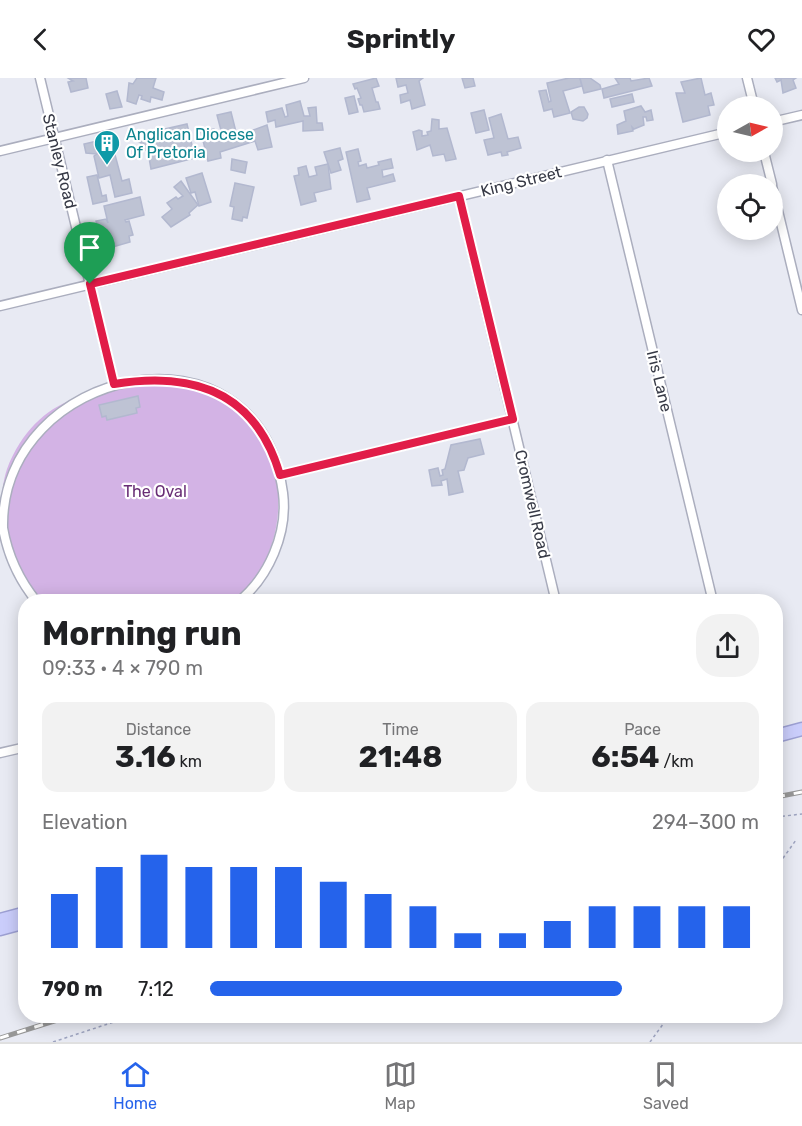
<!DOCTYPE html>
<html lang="en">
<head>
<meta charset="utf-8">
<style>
	body { margin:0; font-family:Rubik,sans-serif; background:#f2f2f2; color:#202124; height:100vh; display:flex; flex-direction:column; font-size:22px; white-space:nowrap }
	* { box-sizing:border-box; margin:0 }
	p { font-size:20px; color:#757577 }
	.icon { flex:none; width:33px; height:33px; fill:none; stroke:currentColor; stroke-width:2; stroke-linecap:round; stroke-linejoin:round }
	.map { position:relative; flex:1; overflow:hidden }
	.drawer { position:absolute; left:18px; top:516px; width:765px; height:429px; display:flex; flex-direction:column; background:#fff; border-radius:24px; box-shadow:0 3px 15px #0003 }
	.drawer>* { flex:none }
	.needle { width:39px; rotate:82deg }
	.tools { position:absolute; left:717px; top:18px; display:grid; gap:12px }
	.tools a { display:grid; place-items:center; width:66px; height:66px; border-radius:50%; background:#fff; box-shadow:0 3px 15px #0003; font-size:30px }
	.pin { position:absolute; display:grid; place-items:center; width:51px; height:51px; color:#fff; margin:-62px -26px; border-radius:50% 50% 50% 0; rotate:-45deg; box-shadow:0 0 6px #0007 }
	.pin .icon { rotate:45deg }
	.round { display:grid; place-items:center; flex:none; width:63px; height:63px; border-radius:24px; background:#f2f2f2 }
	.overview { display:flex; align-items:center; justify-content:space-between; height:102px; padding:0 24px }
	h1 { font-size:33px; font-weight:700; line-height:45px }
	.figures { display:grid; grid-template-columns:repeat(3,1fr); gap:9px; height:102px; padding:6px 24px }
	.figures div { display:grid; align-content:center; border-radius:15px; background:#f2f2f2; text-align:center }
	.figures b { font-size:30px; font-weight:700 }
	.figures small { font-size:16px; font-weight:400 }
	.figures p { font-size:16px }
	.chart { height:168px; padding:12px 24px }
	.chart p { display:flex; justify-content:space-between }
	.chart svg { width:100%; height:108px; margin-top:6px; stroke:#2563eb; stroke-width:6 }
	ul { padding:0 24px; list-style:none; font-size:20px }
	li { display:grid; grid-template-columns:96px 72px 1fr; align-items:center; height:45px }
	li i { height:15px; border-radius:8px; background:#2563eb }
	header { display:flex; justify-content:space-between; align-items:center; height:78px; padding:0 24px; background:#fff; font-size:27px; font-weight:700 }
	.tab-bar { display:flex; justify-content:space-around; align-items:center; height:84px; border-top:2px solid #e0e0e0; background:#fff; font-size:16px; color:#757577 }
	.tab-bar a { display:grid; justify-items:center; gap:3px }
	.tab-bar .active { color:#2563eb }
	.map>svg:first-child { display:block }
	.green { fill:#d3b3e5 }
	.building { fill:#bec3d4; stroke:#b2b8cf; stroke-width:1.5 }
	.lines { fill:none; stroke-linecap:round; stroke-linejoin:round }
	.street-casing { stroke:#abaebe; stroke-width:11 }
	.secondary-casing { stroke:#9da0d3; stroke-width:15 }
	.path { stroke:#9da3bf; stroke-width:1.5; stroke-dasharray:3 3; stroke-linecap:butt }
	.street { stroke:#fff; stroke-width:8 }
	.secondary { stroke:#cacdfb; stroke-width:12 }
	.rail-casing { stroke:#979797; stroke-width:5 }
	.rail { stroke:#fff; stroke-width:3; stroke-dasharray:9; stroke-linecap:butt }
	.route-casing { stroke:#fff; stroke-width:12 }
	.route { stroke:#e11d48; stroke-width:8 }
	.labels { text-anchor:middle; stroke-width:4.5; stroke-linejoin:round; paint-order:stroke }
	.culture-label { font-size:16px; fill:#0d838f; stroke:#fff; text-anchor:start }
	.street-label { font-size:16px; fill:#373a46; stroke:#fff }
	.park-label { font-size:16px; fill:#682d75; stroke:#fff }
</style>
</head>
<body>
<header><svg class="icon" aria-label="back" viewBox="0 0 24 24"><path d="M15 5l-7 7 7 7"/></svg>Sprintly<svg class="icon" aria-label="heart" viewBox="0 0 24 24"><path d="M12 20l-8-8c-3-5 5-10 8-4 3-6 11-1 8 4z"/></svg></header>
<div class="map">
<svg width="802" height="964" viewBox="0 0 802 964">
	<rect width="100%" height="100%" fill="#e8eaf3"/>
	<!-- green -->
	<path class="green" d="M172 302C200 312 227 321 248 343 295 393 286 485 231 523H38C28 504 12 484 4 464 0 442 0 412 7 391 37 314 100 310 172 302Z"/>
	<!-- building -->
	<g class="building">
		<polygon points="68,0 86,0 88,10 71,14 68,4 73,3"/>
		<polygon points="137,0 156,0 153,10 164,14 162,22 151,19 150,24 141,21 142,18 139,17 136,26 127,23 129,5 133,6"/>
		<polygon points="376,0 379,8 372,10 376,24 378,24 380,31 364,34 362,27 360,27 358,21 361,20 357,10 355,11 353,6"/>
		<polygon points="396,0 423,0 419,3 425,27 412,31 410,22 401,25 400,17 408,15 406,7 398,9"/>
		<polygon points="462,0 473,0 475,8 465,10"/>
		<polygon points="569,0 580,0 582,8 563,13 570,35 554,39 552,31 544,33 539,13 546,12 549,24 551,23 547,5"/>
		<polygon points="580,0 590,0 600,7 601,11 584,15"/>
		<polygon points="615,0 630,0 631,3 649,0 652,8 604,20 602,11 619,6"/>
		<polygon points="701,0 705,17 711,15 714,27 708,28 710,37 683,44 676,15 685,15 681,4"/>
		<polygon points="775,0 796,0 793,2 796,10 783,15 781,2 777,4"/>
		<polygon points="117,13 122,29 110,31 106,16"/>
		<polygon points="632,16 634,24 612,29 610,21"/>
		<polygon points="354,18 358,34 349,36 345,20"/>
		<polygon points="300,23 304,38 310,38 308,30 316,29 317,45 322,45 323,52 303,53 303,43 276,49 275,42 268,44 266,34 282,30 285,39 288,38 286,27"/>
		<polygon points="641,28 645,34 651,32 653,42 647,43 646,39 643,39 644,47 634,51 632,49 633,53 618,56 617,47 626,43 624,33"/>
		<polygon points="579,29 584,29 588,36 587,40 583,43 573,41 571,34"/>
		<polygon points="484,32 489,52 476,55 471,35"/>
		<polygon points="231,34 237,58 267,47 272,69 258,72 255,63 220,74 221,80 208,83 201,54 214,51 216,62 223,60 217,37"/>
		<polygon points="501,36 508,61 518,59 521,70 507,74 508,77 502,78 501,74 488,77 484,62 494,60 489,40"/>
		<polygon points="432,41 439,42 439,51 447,50 456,81 446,83 444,76 433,78 430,67 417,72 413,54 419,52 422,53 422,58 428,57 427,54 431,53"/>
		<polygon points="187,46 195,80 151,91 148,74 141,69 143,66 139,64 143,56"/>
		<polygon points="110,60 112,70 108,71 108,75 114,73 122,103 129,101 132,115 115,119 110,97 99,100 94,78 97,76 86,75 84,66"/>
		<polygon points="340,70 343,81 338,83 341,92 331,95 324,74"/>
		<polygon points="358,71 361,83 358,84 359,88 366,86 367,90 379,87 378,84 391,81 393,90 382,92 383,99 393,96 395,103 367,110 370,121 357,124 346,74"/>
		<polygon points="232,81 247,84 245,95 231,92"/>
		<polygon points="328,86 331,111 314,115 316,123 301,127 294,98 299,97 298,90 306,88 309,99 317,97 315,89"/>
		<polygon points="202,95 211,124 199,128 195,114 191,115 186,100"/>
		<polygon points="97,97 102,118 106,117 107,123 93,126 87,99"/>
		<polygon points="181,103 198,127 189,135 190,137 171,149 162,139 172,131 167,125 176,119 178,121 183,118 174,109"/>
		<polygon points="235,105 254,109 247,140 243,139 242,143 232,141 234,129 230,128"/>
		<polygon points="140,119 144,137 125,142 126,144 129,143 133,157 129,158 130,164 109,170 107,160 111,157 100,160 96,143 106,141 108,145 104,128"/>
		<polygon points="138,318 140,329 136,330 137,335 107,342 106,338 102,339 99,327"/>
		<polygon points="480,361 484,376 468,380 464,392 458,393 463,414 449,417 447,401 441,403 442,407 432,408 429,392 438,390 440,398 443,397 442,392 445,391 451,367"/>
	</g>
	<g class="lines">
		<!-- street casing -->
		<g class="street-casing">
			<g id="street">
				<polyline points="40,0 114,306"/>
				<polyline points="747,0 754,28"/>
				<polyline points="772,44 802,37"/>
				<polyline points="0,73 304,0"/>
				<polyline points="764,74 772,106"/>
				<polyline points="607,82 713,524"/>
				<polyline points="772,108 802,232"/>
				<polyline points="459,118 556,524"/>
				<polyline points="0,228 728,54"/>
				<polyline points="280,397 513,341"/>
				<path d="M37 524C19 502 8 479 3 450 0 289 258 232 283 415 288 455 269 499 238 524"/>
				<polyline points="0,675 26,669"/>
			</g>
		</g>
		<!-- secondary casing -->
		<g class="secondary-casing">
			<g id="secondary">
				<polyline points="776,658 802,651"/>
				<polyline points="0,842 26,835"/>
				<polyline points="0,851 26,844"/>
			</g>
		</g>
		<!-- path -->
		<g class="path">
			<polyline points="776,739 802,736"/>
			<polyline points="776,790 796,762"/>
			<polyline points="53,964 132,938"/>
			<polyline points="650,964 669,938"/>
		</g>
		<!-- street -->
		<use href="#street" class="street"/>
		<!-- secondary -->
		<use href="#secondary" class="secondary"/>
		<!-- rail casing -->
		<g class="rail-casing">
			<g id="rail">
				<polyline points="776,719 802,714"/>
				<polyline points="0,960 70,938"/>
			</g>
		</g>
		<!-- rail -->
		<use href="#rail" class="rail"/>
	</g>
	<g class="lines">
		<!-- route casing -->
		<g class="route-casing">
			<path id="route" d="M459 118 513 341 280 397C256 314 193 293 114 306L90 206Z"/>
		</g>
		<!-- route -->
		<use href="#route" class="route"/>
	</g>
	<!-- icons -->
	<defs>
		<g id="building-pin" transform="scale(1.35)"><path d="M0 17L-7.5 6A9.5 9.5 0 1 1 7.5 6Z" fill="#0f9aa8" stroke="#fff"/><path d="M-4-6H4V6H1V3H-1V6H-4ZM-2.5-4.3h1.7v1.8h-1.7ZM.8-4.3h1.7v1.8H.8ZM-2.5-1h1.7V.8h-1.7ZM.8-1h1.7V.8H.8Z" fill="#fff"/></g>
	</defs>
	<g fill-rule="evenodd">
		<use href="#building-pin" x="107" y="65"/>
	</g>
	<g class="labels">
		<!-- culture labels -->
		<g class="culture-label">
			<text x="126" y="62">Anglican Diocese<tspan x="126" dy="18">Of Pretoria</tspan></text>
		</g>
		<!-- street labels -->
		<g class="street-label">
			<text transform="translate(60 83) rotate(76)" y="6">Stanley Road</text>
			<text transform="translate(521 103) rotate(-14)" y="6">King Street</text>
			<text transform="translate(660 303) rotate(76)" y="6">Iris Lane</text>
			<text transform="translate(533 426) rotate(77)" y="6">Cromwell Road</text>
		</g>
		<!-- park labels -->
		<g class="park-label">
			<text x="155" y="419">The Oval</text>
		</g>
	</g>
</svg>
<div class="tools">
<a><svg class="needle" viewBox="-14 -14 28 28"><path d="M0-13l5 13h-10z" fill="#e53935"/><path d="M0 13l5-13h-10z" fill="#757577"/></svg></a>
<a><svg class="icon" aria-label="locate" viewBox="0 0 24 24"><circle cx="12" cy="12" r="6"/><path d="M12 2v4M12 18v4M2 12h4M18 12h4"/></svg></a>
</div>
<div class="pin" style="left:90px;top:206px;background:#1e9e55"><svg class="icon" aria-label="arrive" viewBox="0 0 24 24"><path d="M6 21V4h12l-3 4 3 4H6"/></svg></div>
<section class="drawer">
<div class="overview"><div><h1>Morning run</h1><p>09:33 · 4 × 790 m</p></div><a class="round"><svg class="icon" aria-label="share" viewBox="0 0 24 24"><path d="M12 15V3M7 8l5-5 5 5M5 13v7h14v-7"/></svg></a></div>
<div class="figures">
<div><p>Distance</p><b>3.16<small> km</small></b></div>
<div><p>Time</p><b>21:48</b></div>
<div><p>Pace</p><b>6:54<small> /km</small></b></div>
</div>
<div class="chart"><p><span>Elevation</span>294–300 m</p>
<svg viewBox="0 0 160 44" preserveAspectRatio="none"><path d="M5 44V22M15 44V11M25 44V6M35 44V11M45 44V11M55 44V11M65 44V17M75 44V22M85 44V27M95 44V38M105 44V38M115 44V33M125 44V27M135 44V27M145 44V27M155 44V27"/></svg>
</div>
<ul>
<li><b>790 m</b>7:12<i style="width:75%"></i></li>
</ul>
</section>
</div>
<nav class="tab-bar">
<a class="active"><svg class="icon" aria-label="home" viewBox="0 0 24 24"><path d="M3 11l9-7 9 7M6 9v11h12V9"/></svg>Home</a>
<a><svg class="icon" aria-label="map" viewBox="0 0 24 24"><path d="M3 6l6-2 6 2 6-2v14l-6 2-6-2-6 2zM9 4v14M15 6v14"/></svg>Map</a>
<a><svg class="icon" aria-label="saved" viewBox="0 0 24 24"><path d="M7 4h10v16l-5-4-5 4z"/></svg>Saved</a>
</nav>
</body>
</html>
